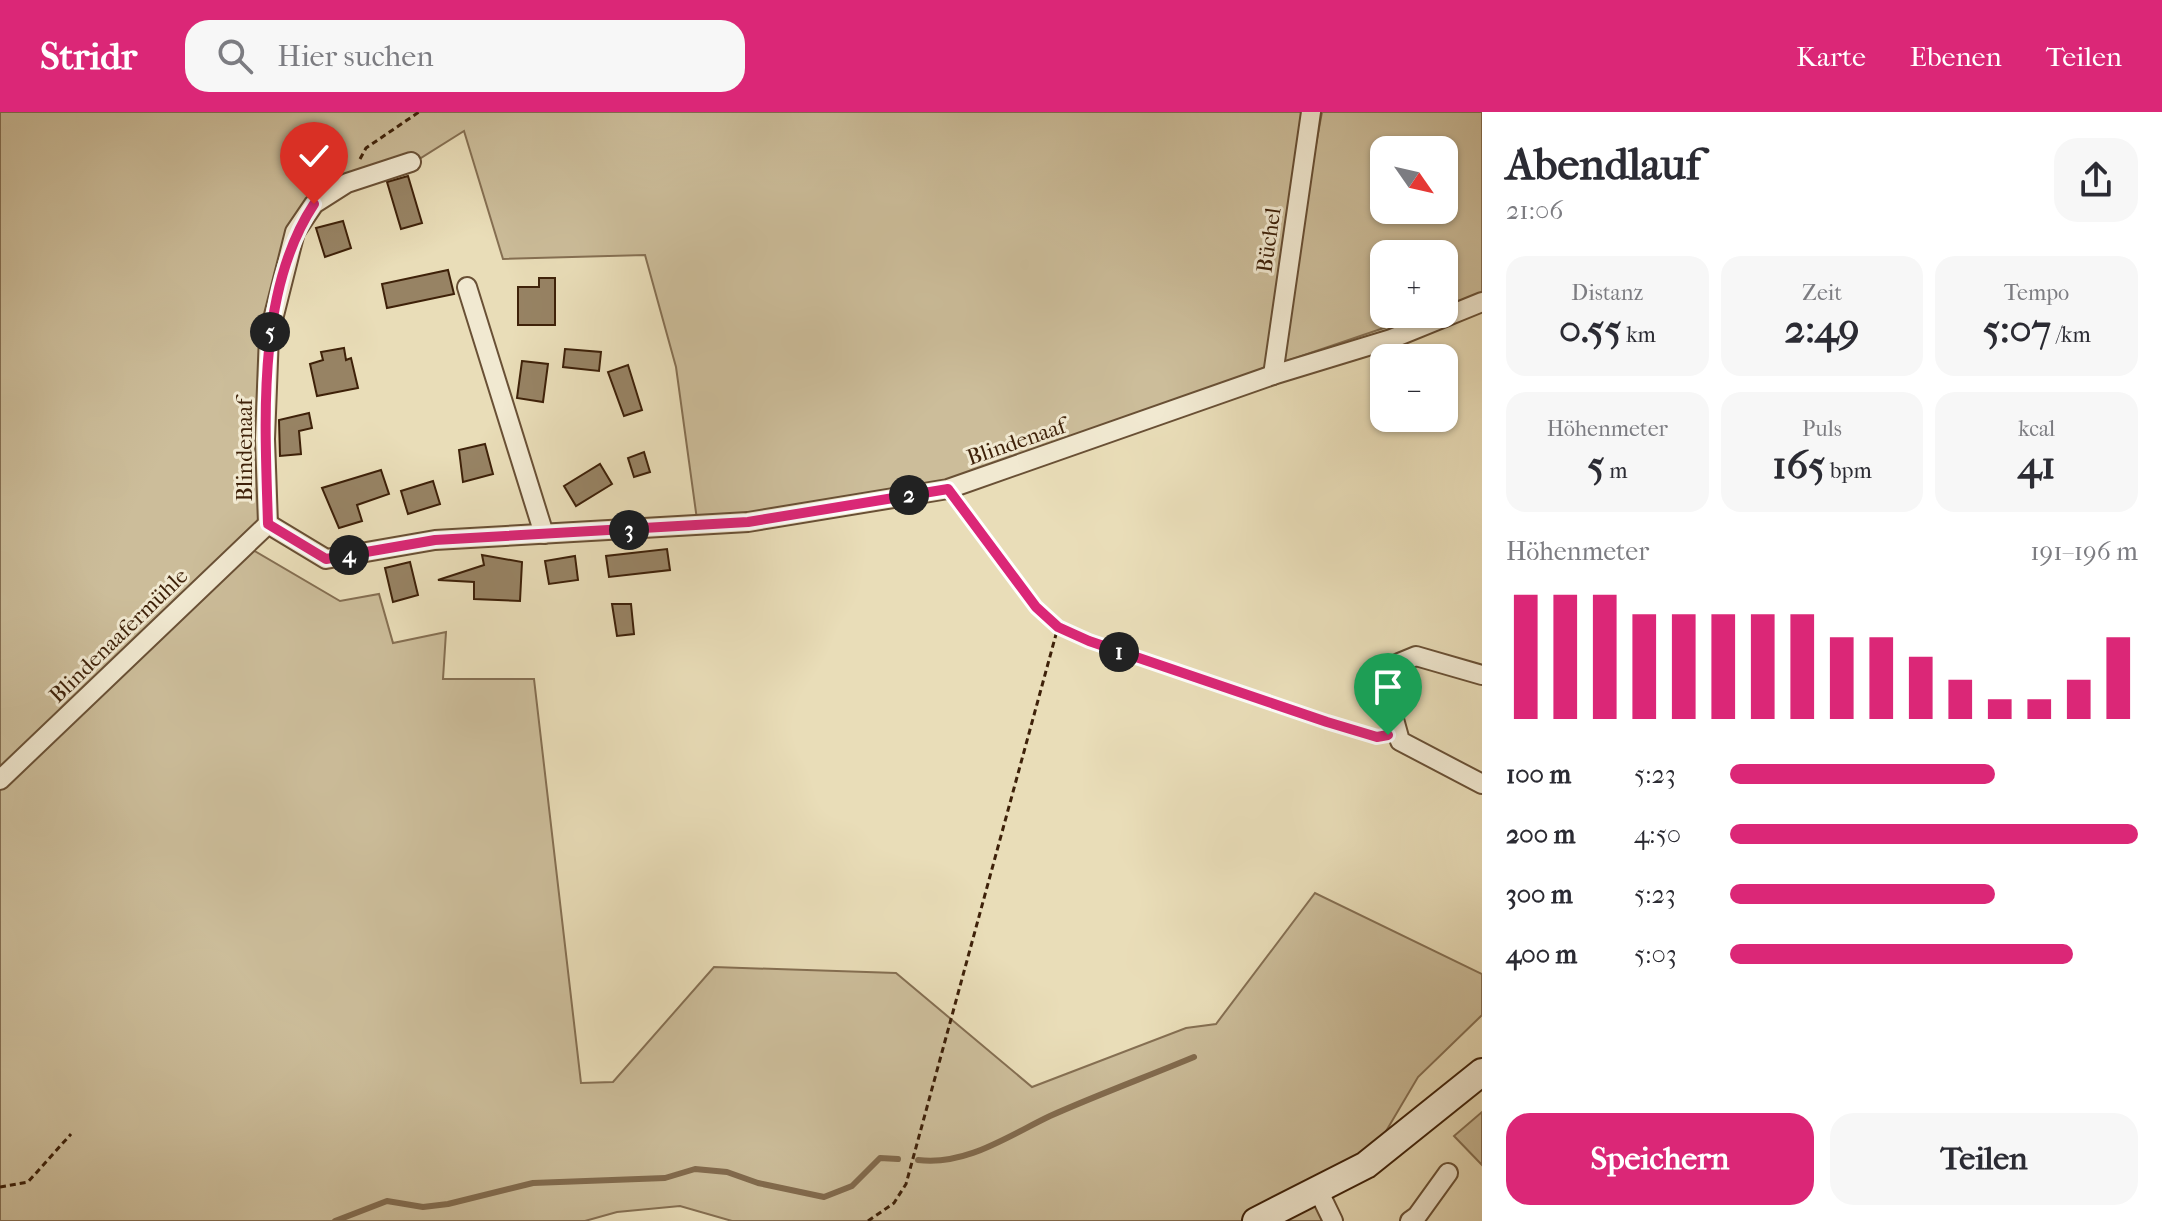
<!DOCTYPE html>
<html lang="de">
<head>
<meta charset="utf-8">
<style>
	body { margin:0; font-family:"IM FELL French Canon",serif; background:#f7f7f7; color:#2b2b33; height:100vh; display:flex; flex-direction:column; font-size:30px; white-space:nowrap }
	* { box-sizing:border-box; margin:0 }
	p { font-size:26px; color:#7c7c81 }
	.icon { flex:none; width:44px; height:44px; fill:none; stroke:currentColor; stroke-width:2; stroke-linecap:round; stroke-linejoin:round }
	.map { position:relative; flex:1; overflow:hidden }
	.side { display:flex; flex-direction:column; background:#fff; width:680px }
	.side>* { flex:none }
	.needle { width:52px; rotate:124deg }
	.buttons { position:absolute; left:1370px; top:24px; display:grid; gap:16px }
	.buttons a { display:grid; place-items:center; width:88px; height:88px; border-radius:16px; background:#fff; box-shadow:0 2px 6px #0004; font-size:40px }
	.pin { position:absolute; display:grid; place-items:center; width:68px; height:68px; color:#fff; margin:-82px -34px; border-radius:50% 50% 50% 0; rotate:-45deg; box-shadow:0 0 8px #0007 }
	.pin .icon { rotate:45deg }
	.km { position:absolute; width:40px; height:40px; margin:-20px; border-radius:50%; background:#222; color:#fff; font-size:22px; line-height:40px; text-align:center }
	.round { display:grid; place-items:center; flex:none; width:84px; height:84px; border-radius:24px; background:#f7f7f7 }
	.summary { display:flex; align-items:center; justify-content:space-between; height:136px; padding:0 24px }
	h1 { font-size:44px; font-weight:700; line-height:60px }
	.figures { display:grid; grid-template-columns:repeat(3,1fr); gap:12px; height:136px; padding:8px 24px }
	.figures div { display:grid; align-content:center; border-radius:20px; background:#f7f7f7; text-align:center }
	.figures b { font-size:40px; font-weight:700 }
	.figures small { font-size:22px; font-weight:400 }
	.figures p { font-size:22px }
	.chart { height:224px; padding:16px 24px }
	.chart p { display:flex; justify-content:space-between }
	.chart svg { width:100%; height:144px; margin-top:8px; stroke:#db2777; stroke-width:6 }
	.primary-button { display:flex; gap:16px; margin-top:auto; padding:16px 24px }
	.primary-button a { flex:1; height:92px; border-radius:24px; background:#db2777; color:#fff; font-size:32px; font-weight:700; line-height:92px; text-align:center }
	.primary-button a+a { background:#f7f7f7; color:#2b2b33 }
	ul { padding:0 24px; list-style:none; font-size:26px }
	li { display:grid; grid-template-columns:128px 96px 1fr; align-items:center; height:60px }
	li i { height:20px; border-radius:10px; background:#db2777 }
	header { display:flex; align-items:center; gap:48px; box-sizing:border-box; height:112px; padding:0 40px; background:#db2777; color:#fff }
	header strong { font-size:38px }
	nav { display:flex; gap:44px; margin-inline-start:auto; font-size:28px }
	.search { width:560px; height:72px; background:#f7f7f7; display:flex; align-items:center; gap:20px; box-sizing:border-box; padding:0 28px; border-radius:24px; color:#7c7c81; font-size:30px }
	main { display:flex; flex:1; min-height:0 }
	.map>svg:first-child { display:block }
	.green { fill:#ccbd9a; stroke:#856f52; stroke-width:2; fill-rule:evenodd }
	.lines { fill:none; stroke-linecap:round; stroke-linejoin:round }
	.stream { stroke:#826b4e; stroke-width:6 }
	.building { fill:#978364; stroke:#3e2109; stroke-width:2 }
	.minor-casing { stroke:#695035; stroke-width:22 }
	.secondary-casing { stroke:#3e2109; stroke-width:30 }
	.path { stroke:#3e2109; stroke-width:3; stroke-dasharray:6 4; stroke-linecap:butt }
	.minor { stroke:#f1e9d1; stroke-width:18 }
	.secondary { stroke:#f1e9d1; stroke-width:26 }
	.route-casing { stroke:#fff; stroke-width:16 }
	.route { stroke:#db2777; stroke-width:10 }
	.labels { text-anchor:middle; stroke-width:6; stroke-linejoin:round; paint-order:stroke }
	.street-label { font-size:22px; fill:#3e2109; stroke:#f1e9d1 }
</style>
</head>
<body>
<header>
<strong>Stridr</strong>
<div class="search"><svg class="icon" aria-label="search" viewBox="0 0 24 24"><circle cx="10" cy="10" r="6"/><path d="M15 15l6 6"/></svg>Hier suchen</div>
<nav><a>Karte</a><a>Ebenen</a><a>Teilen</a></nav>
</header>
<main>
<div class="map">
<svg width="1482" height="1109" viewBox="0 0 1482 1109">
	<rect width="100%" height="100%" fill="#e9ddb8"/>
	<filter id="stains"><feTurbulence type="fractalNoise" baseFrequency=".0025" numOctaves="4"/><feColorMatrix values="0 0 0 0 .2 0 0 0 0 .09 0 0 0 0 .02 0 0 0 .5 -.17"/></filter>
	<radialGradient id="worn" r=".72"><stop offset=".6" stop-color="#630" stop-opacity="0"/><stop offset="1" stop-color="#630" stop-opacity=".3"/></radialGradient>
	<!-- green -->
	<g class="green">
		<polygon points="0,0 1304,0 1266,255 999,362 698,415 676,255 645,143 503,147 464,19 416,49 314,92 269,223 268,412 246,434 340,489 379,482 393,531 446,520 443,567 534,567 581,971 613,970 714,855 896,861 1032,975 1186,916 1216,912 1315,781 1482,862 1482,903 1418,965 1366,1053 1319,1080 1333,1109 732,1109 680,1094 617,1100 585,1109 0,1109"/>
		<path d="M1322 0H1482V183L1444 196V142H1384V202H1425L1275 253ZM1384 38H1444V98H1384Z"/>
		<polygon points="1482,1000 1482,1053 1454,1024"/>
	</g>
	<g class="lines">
		<!-- stream -->
		<g class="stream">
			<path d="M918 1048C966 1054 1008 1024 1050 1004 1097 983 1146 965 1194 945"/>
			<polyline points="335,1109 387,1089 423,1095 448,1092 533,1071 665,1066 695,1057 727,1060 758,1071 824,1085 852,1074 880,1046 898,1047"/>
		</g>
	</g>
	<!-- building -->
	<g class="building">
		<polygon points="408,64 422,111 401,117 387,70"/>
		<polygon points="343,109 351,136 325,145 316,116"/>
		<polygon points="448,158 454,182 387,196 382,172"/>
		<polygon points="539,166 555,166 555,213 518,213 518,175 539,175"/>
		<polygon points="344,236 346,248 351,246 358,276 317,284 310,252 323,248 321,240"/>
		<polygon points="565,237 601,240 599,259 563,255"/>
		<polygon points="522,249 548,252 543,290 517,286"/>
		<polygon points="628,253 642,298 624,304 608,260"/>
		<polygon points="309,301 312,316 299,319 301,342 280,344 279,308"/>
		<polygon points="485,332 493,362 463,370 459,338"/>
		<polygon points="644,340 650,360 634,365 628,346"/>
		<polygon points="600,352 612,372 576,394 564,374"/>
		<polygon points="381,358 389,382 357,393 362,409 339,416 322,376"/>
		<polygon points="433,369 440,392 408,402 401,379"/>
		<polygon points="667,437 670,458 609,465 606,444"/>
		<polygon points="482,443 522,450 520,489 474,487 474,470 438,468 484,453"/>
		<polygon points="575,444 578,468 549,472 545,449"/>
		<polygon points="410,450 418,483 393,490 385,456"/>
		<polygon points="612,492 631,492 634,522 617,524"/>
	</g>
	<g class="lines">
		<!-- minor casing -->
		<g class="minor-casing">
			<g id="minor">
				<polyline points="467,175 544,422"/>
				<polyline points="1273,263 1311,0"/>
				<polyline points="268,412 326,447 435,428 748,410 948,377 1273,263 1391,227 1482,190"/>
				<polyline points="268,412 265,327 269,223 295,120 314,92 347,71 411,50"/>
				<polyline points="1482,563 1416,544 1399,551 1392,600 1400,629 1482,672"/>
				<polyline points="0,668 268,412"/>
				<polyline points="1319,1080 1333,1109"/>
				<polyline points="1410,1109 1417,1104 1448,1061"/>
			</g>
		</g>
		<!-- secondary casing -->
		<g class="secondary-casing">
			<polyline id="secondary" points="1256,1109 1366,1053 1482,960"/>
		</g>
		<!-- path -->
		<g class="path">
			<polyline points="360,47 366,36 419,0"/>
			<polyline points="960,393 1036,495 1058,515 1089,529 1209,570 1379,624"/>
			<polyline points="0,1075 28,1070 71,1022"/>
			<polyline points="868,1109 894,1091 906,1072 1058,515"/>
		</g>
		<!-- minor -->
		<use href="#minor" class="minor"/>
		<!-- secondary -->
		<use href="#secondary" class="secondary"/>
	</g>
	<g class="lines">
		<!-- route casing -->
		<g class="route-casing">
			<path id="route" d="M314 92C256 180 265 310 268 412L326 447 435 428 748 410 948 377 1036 495 1058 515 1089 529 1327 610 1377 625 1388 623"/>
		</g>
		<!-- route -->
		<use href="#route" class="route"/>
	</g>
	<g class="labels">
		<!-- street labels -->
		<g class="street-label">
			<text transform="translate(1268 128) rotate(-82)" y="8">Büchel</text>
			<text transform="translate(1016 329) rotate(-19)" y="8">Blindenaaf</text>
			<text transform="translate(244 338) rotate(-90)" y="8">Blindenaaf</text>
			<text transform="translate(118 523) rotate(-44)" y="8">Blindenaafermühle</text>
		</g>
	</g>
	<rect width="100%" height="100%" filter="url(#stains)"/>
	<rect width="100%" height="100%" fill="url(#worn)"/>
</svg>
<div class="buttons">
<a><svg class="needle" viewBox="-14 -14 28 28"><path d="M0-13l5 13h-10z" fill="#e53935"/><path d="M0 13l5-13h-10z" fill="#7c7c81"/></svg></a>
<a>+</a>
<a>−</a>
</div>
<div class="pin" style="left:1388px;top:623px;background:#1e9e55"><svg class="icon" aria-label="arrive" viewBox="0 0 24 24"><path d="M6 21V4h12l-3 4 3 4H6"/></svg></div>
<div class="pin" style="left:314px;top:92px;background:#d93025"><svg class="icon" aria-label="check" viewBox="0 0 24 24"><path d="M5 12l5 5 9-10"/></svg></div>
<b class="km" style="left:1119px;top:540px">1</b>
<b class="km" style="left:909px;top:383px">2</b>
<b class="km" style="left:629px;top:418px">3</b>
<b class="km" style="left:349px;top:443px">4</b>
<b class="km" style="left:270px;top:220px">5</b>
</div>
<section class="side">
<div class="summary"><div><h1>Abendlauf</h1><p>21:06</p></div><a class="round"><svg class="icon" aria-label="share" viewBox="0 0 24 24"><path d="M12 15V3M7 8l5-5 5 5M5 13v7h14v-7"/></svg></a></div>
<div class="figures">
<div><p>Distanz</p><b>0.55<small> km</small></b></div>
<div><p>Zeit</p><b>2:49</b></div>
<div><p>Tempo</p><b>5:07<small> /km</small></b></div>
</div>
<div class="figures">
<div><p>Höhenmeter</p><b>5<small> m</small></b></div>
<div><p>Puls</p><b>165<small> bpm</small></b></div>
<div><p>kcal</p><b>41</b></div>
</div>
<div class="chart"><p><span>Höhenmeter</span>191–196 m</p>
<svg viewBox="0 0 160 44" preserveAspectRatio="none"><path d="M5 44V6M15 44V6M25 44V6M35 44V12M45 44V12M55 44V12M65 44V12M75 44V12M85 44V19M95 44V19M105 44V25M115 44V32M125 44V38M135 44V38M145 44V32M155 44V19"/></svg>
</div>
<ul>
<li><b>100 m</b>5:23<i style="width:65%"></i></li>
<li><b>200 m</b>4:50<i style="width:100%"></i></li>
<li><b>300 m</b>5:23<i style="width:65%"></i></li>
<li><b>400 m</b>5:03<i style="width:84%"></i></li>
</ul>
<div class="primary-button"><a>Speichern</a><a>Teilen</a></div>
</section>
</main>
</body>
</html>
